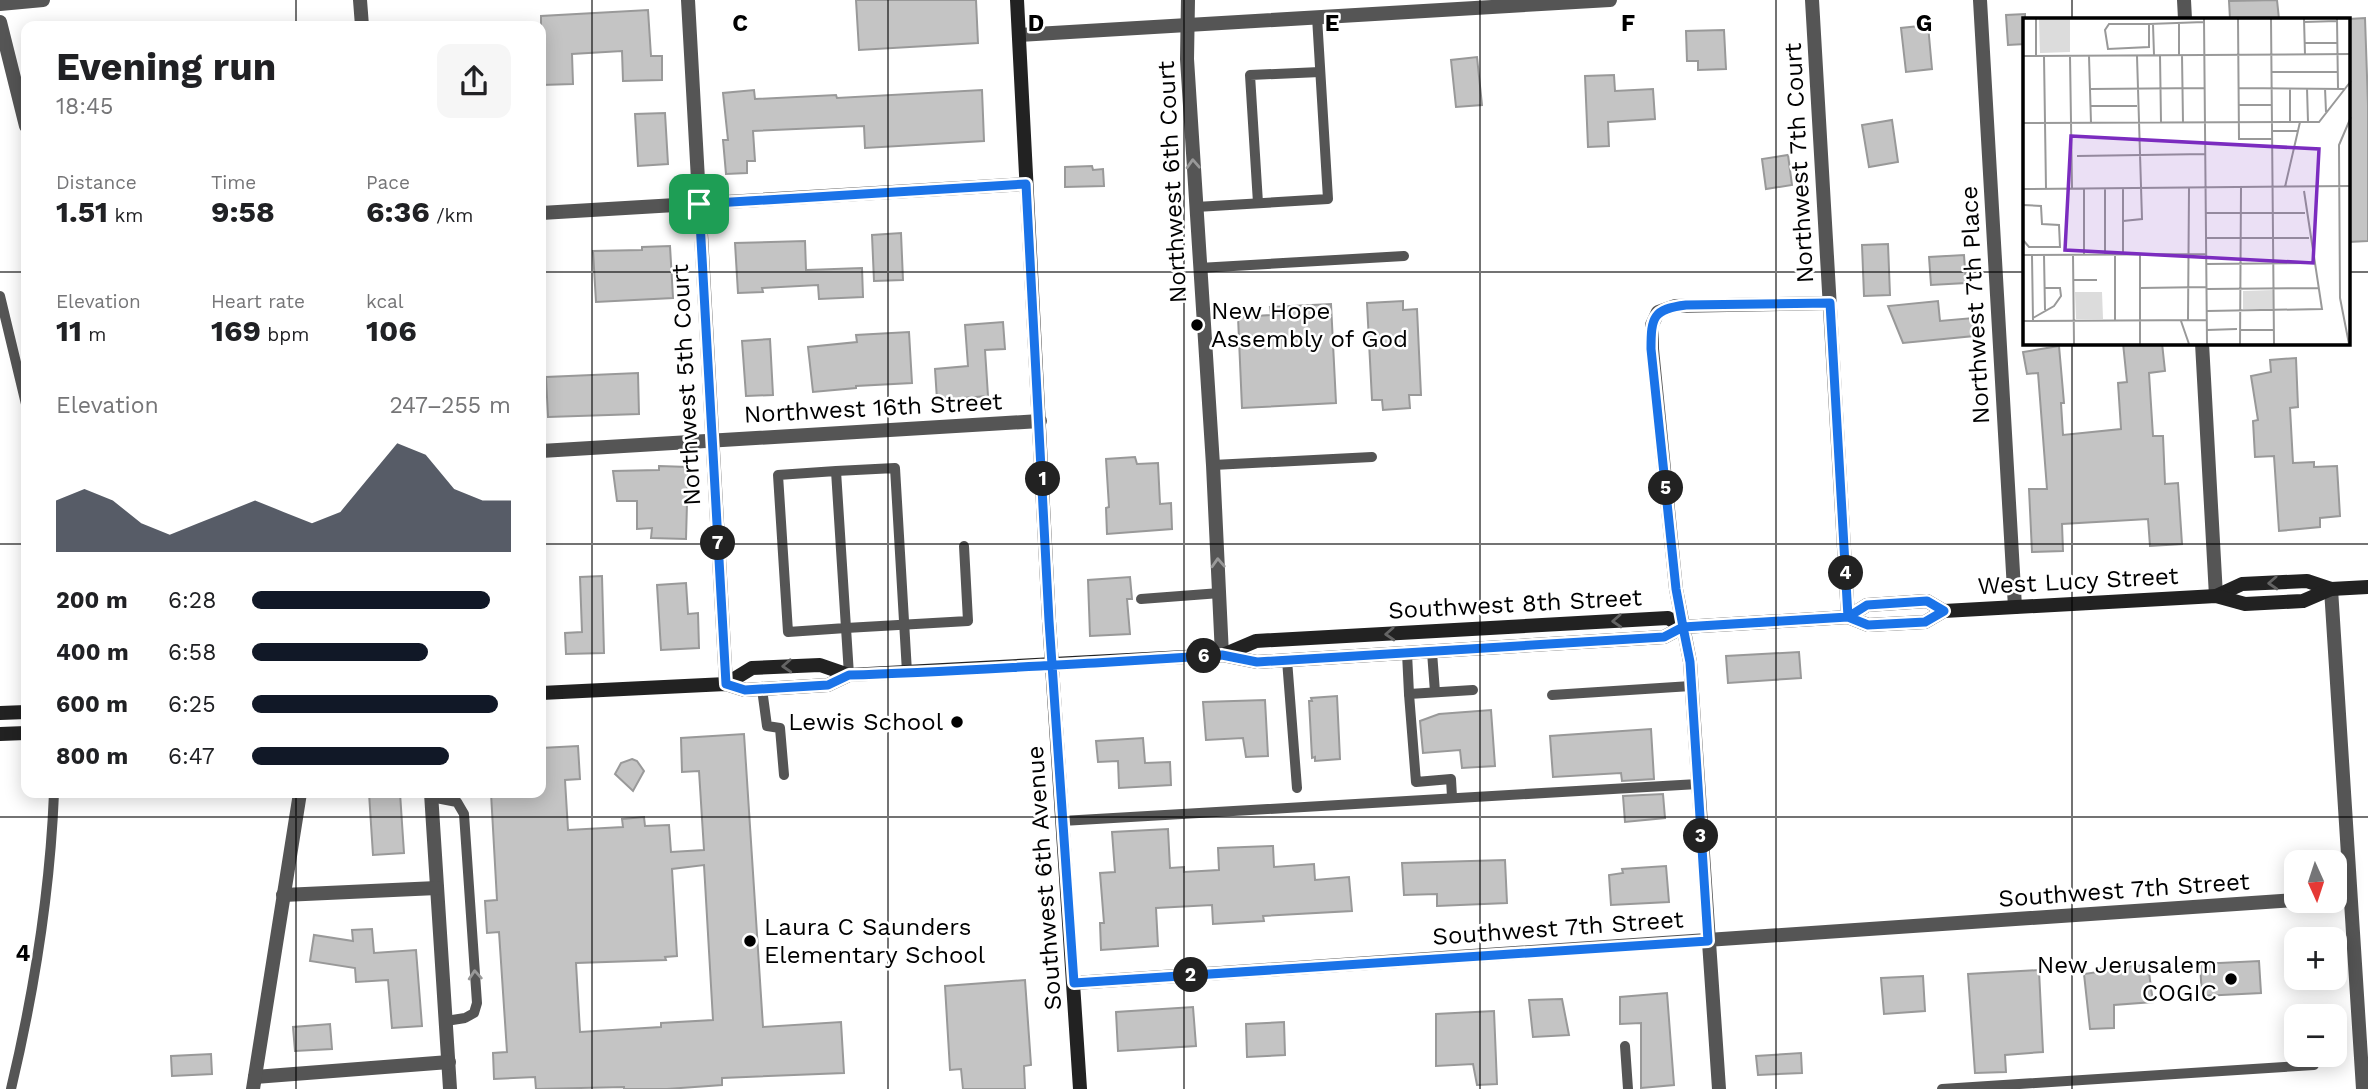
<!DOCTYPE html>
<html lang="en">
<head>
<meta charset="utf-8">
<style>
	body { margin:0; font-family:"Work Sans",sans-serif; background:#f6f6f6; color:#202124; height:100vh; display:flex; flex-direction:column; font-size:26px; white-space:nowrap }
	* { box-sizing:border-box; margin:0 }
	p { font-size:23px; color:#757577 }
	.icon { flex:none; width:38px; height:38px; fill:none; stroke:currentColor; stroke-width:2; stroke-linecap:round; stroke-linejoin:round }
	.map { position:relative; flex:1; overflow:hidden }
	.drawer { position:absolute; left:21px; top:21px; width:525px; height:777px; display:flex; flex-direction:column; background:#fff; border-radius:14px; box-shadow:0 4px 18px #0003 }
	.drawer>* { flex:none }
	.needle { width:46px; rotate:177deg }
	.fabs { position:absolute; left:2284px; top:850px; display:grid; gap:14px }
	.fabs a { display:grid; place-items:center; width:63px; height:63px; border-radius:14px; background:#fff; box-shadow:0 4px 18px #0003; font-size:35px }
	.pin { position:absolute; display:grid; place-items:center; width:60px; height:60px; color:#fff; margin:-30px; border-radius:14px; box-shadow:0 4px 10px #0006 }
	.km { position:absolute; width:35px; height:35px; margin:-18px; border-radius:50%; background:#222; color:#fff; font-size:19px; line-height:35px; text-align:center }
	.round { display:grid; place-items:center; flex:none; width:74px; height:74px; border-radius:14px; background:#f6f6f6 }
	.overview { display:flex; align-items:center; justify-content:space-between; height:119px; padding:0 35px }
	h1 { font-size:38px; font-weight:700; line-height:52px }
	.stats { display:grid; grid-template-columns:repeat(3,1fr); gap:10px; height:119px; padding:7px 35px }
	.stats div { display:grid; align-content:center }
	.stats b { font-size:30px; font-weight:700 }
	.stats small { font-size:19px; font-weight:400 }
	.stats p { font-size:19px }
	.chart { height:196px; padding:14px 35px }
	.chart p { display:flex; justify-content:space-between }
	.chart svg { width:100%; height:126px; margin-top:7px; fill:#111827; opacity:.7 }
	ul { padding:0 35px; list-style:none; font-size:23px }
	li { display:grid; grid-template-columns:112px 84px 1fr; align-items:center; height:52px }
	li i { height:18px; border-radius:9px; background:#111827 }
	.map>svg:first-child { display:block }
	.building { fill:#c4c4c4; stroke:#999; stroke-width:2; fill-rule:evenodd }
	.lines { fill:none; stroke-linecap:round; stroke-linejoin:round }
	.lane { stroke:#555; stroke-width:10 }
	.street { stroke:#555; stroke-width:14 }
	.secondary { stroke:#222; stroke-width:14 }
	.oneway { stroke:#999 }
	.oneway2 { stroke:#646464 }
	.route-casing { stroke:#fff; stroke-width:14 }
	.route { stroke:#1a73e8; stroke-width:9 }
	.grid { fill:none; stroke:#000; stroke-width:2; stroke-opacity:0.55 }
	.poi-dot { fill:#000; stroke:#fff; stroke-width:2.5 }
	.labels { text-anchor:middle; stroke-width:5; stroke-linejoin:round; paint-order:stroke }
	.street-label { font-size:24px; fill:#000; stroke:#fff }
	.poi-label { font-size:24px; fill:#000; stroke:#fff; text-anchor:start }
	.inset-road { fill:none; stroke:#999; stroke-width:2 }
	.view { fill:#7b2cbf; fill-opacity:0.15; stroke:#7b2cbf; stroke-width:3.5 }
	.inset-edge { fill:none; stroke:#000; stroke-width:3.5 }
	.grid-label { font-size:23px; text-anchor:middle; font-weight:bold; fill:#000; stroke:#fff; stroke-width:5; stroke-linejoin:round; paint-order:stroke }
</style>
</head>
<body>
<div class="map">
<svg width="2368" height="1089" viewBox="0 0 2368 1089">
	<rect width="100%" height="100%" fill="#fff"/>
	<!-- building -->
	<g class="building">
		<polygon points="856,0 976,0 978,43 859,50"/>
		<polygon points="2277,0 2279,19 2230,19 2229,1"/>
		<polygon points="648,10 651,56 662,56 662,80 623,81 622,51 572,54 573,84 541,85 541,16"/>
		<polygon points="2025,14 2025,44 2008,45 2006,15"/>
		<polygon points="2365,18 2368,105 2368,241 2349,242 2349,19"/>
		<polygon points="1928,25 1932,69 1906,72 1901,28"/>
		<polygon points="1724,30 1726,69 1698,70 1698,61 1687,61 1686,31"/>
		<polygon points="1477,57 1482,105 1456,107 1451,60"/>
		<polygon points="1614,75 1615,91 1653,89 1655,119 1608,122 1609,146 1588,147 1585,76"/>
		<polygon points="754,90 755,99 836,95 837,98 982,90 984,141 865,148 864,126 753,131 755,161 747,161 747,173 726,174 723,140 728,140 723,93"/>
		<polygon points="665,113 668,164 638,166 635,114"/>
		<polygon points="1892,120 1898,162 1869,167 1862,125"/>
		<polygon points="1788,155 1792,185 1766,189 1762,159"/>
		<polygon points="1092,166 1093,170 1103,169 1104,186 1065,187 1065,167"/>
		<polygon points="901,233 903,280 874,281 872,235"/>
		<polygon points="805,241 806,270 862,268 863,297 819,299 818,285 762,288 763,292 738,293 735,243"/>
		<polygon points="1888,244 1890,295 1864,296 1862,245"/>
		<polygon points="670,246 673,298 596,302 593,251 642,250 642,247"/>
		<polygon points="1964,255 1966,283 1931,285 1929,257"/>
		<polygon points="1403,301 1403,310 1417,309 1421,395 1409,395 1410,408 1383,410 1382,400 1372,400 1367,303"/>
		<polygon points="1938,301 1940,321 1973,318 1974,336 1903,343 1888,306"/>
		<polygon points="1331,304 1336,403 1242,408 1238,317 1271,315 1270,307"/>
		<polygon points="1003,322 1005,349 985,350 988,396 937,400 935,369 968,366 965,325"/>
		<polygon points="909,332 912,383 856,386 856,388 813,392 808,347 857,342 856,335"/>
		<polygon points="770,339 773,395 746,396 742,341"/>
		<polygon points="2123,343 2162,343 2165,371 2149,373 2153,436 2163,436 2165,484 2178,483 2182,544 2150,546 2148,519 2062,524 2063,551 2032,552 2029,489 2047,489 2038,373 2027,374 2023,352 2059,346 2064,403 2061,403 2063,435 2121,429 2118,383 2127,382"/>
		<polygon points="2296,358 2298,407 2290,408 2293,463 2314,462 2314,467 2337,466 2340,516 2320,518 2320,527 2279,531 2274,456 2255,457 2253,421 2258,420 2251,376 2271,372 2270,360"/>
		<polygon points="638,373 639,414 548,417 546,377"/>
		<polygon points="1135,457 1137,464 1158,463 1160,504 1171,503 1172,529 1107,534 1106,508 1109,507 1106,459"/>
		<polygon points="659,466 688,467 686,539 651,538 652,528 637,529 637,501 617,501 613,471 659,470"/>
		<polygon points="602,576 604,653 566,654 565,633 582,632 580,577"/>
		<polygon points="1130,577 1132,599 1127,599 1130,634 1090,636 1088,580"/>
		<polygon points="686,583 688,614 698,613 699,648 661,650 657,585"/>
		<polygon points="1799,652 1801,678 1728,683 1726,656"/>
		<polygon points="1337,696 1340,759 1315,761 1315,757 1312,758 1309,701 1312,701 1311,698"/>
		<polygon points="1265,700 1268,756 1246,757 1243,738 1206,740 1203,702"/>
		<polygon points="1491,710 1495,766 1462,768 1460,750 1423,753 1420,721 1439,714"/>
		<polygon points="1651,729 1654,779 1622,781 1621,773 1553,777 1550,736"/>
		<path d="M744 734 763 1027 841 1022 844 1073 722 1078V1085L667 1089H624V1087L536 1089 535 1077 494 1079 493 1053 507 1052 499 932 487 933 485 901 497 900 491 793H541V748L578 746 580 779 565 780 568 830 623 827 622 819 644 817 645 826 669 825 671 852 704 850 699 771 682 772 681 738ZM704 865 713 1020 661 1023V1027L580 1032 576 963 666 960 665 957 677 956 672 869Z"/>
		<polygon points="1143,738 1145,763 1170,762 1171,785 1119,788 1118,761 1098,762 1096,741"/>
		<polygon points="632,759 637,761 644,771 633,791 615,774 621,763"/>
		<polygon points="369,793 400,793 404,853 373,855"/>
		<polygon points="1663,794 1665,818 1625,822 1623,796"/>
		<polygon points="1168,829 1170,868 1184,867 1184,872 1219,870 1218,848 1273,846 1274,867 1314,864 1315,880 1349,877 1352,911 1263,916 1264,921 1213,924 1212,905 1156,908 1158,946 1101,950 1100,923 1104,923 1100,873 1115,872 1112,832"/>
		<polygon points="1505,860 1507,903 1437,906 1437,894 1404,895 1402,863"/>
		<polygon points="1666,866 1669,902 1611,905 1609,875 1623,873 1622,869"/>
		<polygon points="372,929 374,953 416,950 422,1026 392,1028 388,980 356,982 355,968 310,961 314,935 353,941 352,930"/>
		<polygon points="2259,961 2261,993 2202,996 2200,964"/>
		<polygon points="2148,965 2153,1002 2114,1005 2114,1028 2090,1029 2084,974 2098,972 2097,969"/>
		<polygon points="2039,970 2043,1052 2005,1055 2006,1072 1975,1073 1968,974"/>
		<polygon points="1923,976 1925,1011 1884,1014 1881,978"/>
		<polygon points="1025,980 1031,1065 1024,1066 1025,1089 963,1089 961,1069 950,1070 945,986"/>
		<polygon points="1667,993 1674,1085 1641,1088 1641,1023 1620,1024 1620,997"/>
		<polygon points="1562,999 1569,1035 1533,1037 1529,1000"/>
		<polygon points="1193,1007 1196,1046 1118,1051 1116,1012"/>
		<polygon points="1494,1011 1497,1084 1477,1085 1473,1064 1436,1066 1436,1014"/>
		<polygon points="1284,1022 1285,1055 1247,1057 1246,1024"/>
		<polygon points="330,1024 332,1049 295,1051 293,1027"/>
		<polygon points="1801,1053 1802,1073 1758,1075 1756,1056"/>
		<polygon points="211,1054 212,1074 172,1076 171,1056"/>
	</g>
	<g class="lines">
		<!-- lane -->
		<g class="lane">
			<polyline points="1258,203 1250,75 1320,72"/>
			<polyline points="1196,207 1328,199 1317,17"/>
			<polyline points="1199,268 1404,256"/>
			<polyline points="0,296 26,404"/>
			<polyline points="1213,465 1372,457"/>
			<polyline points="836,471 778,475 788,632 846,628 836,471 895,468 907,672"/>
			<polyline points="1141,599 1220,593"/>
			<polyline points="1432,652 1435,692"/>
			<polyline points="1407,653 1409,694"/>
			<polyline points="1287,660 1297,788"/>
			<polyline points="849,675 846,628 968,621 964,546"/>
			<polyline points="762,689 767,726 780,728 784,775"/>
			<polyline points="1552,695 1691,686"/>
			<polyline points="431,797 457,802 464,814 477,1003 474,1013 465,1018 446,1021"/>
			<polyline points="1452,797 1451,779 1416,782 1409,694 1473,690"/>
			<polyline points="1062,821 1698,784"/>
			<polyline points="1625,1046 1628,1089"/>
			<path d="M11 1089C34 992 50 893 54 793"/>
			<polyline points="1942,1089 2314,1065"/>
		</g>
		<!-- street -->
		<g class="street">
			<polyline points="360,0 362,26"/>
			<polyline points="688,0 726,684"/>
			<polyline points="1188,0 1187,59 1213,465 1222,655"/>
			<polyline points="1812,0 1848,617"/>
			<polyline points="1980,0 2015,607"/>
			<polyline points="2184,0 2185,19"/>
			<polyline points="0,4 43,0"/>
			<polyline points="0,22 26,126"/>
			<polyline points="1019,35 1610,0"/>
			<polyline points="541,213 1026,184"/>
			<polyline points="2202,343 2216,596"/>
			<polyline points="541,451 1040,421"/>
			<polyline points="2331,589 2363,1089"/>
			<polyline points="431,793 450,1089"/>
			<polyline points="283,895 437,888"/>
			<polyline points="1074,983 2296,900"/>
			<polyline points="255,1077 449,1062"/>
			<polyline points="253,1089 300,793"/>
			<polyline points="1719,1089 1690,662 1676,589 1652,349 1652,325 1658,312 1675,306 1830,303"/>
		</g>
		<!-- secondary -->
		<g class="secondary">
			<polyline points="1017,0 1049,621 1080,1089"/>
			<polyline points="2216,596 2242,584 2307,581 2331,589"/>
			<polyline points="1848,617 1867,605 1927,601 1944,611"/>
			<polyline points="1223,655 1256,641 1668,618 1683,627"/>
			<polyline points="726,684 752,668 820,665 849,675"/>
			<polyline points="541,693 726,684 745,690 828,685 849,675 1222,655 1257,662 1664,637 1683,627 1848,617 1868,625 1925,622 1944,611 2216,596 2245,604 2303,601 2331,589 2368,587"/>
			<polyline points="0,713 26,712"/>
			<polyline points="0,734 26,733"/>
		</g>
	</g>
	<!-- one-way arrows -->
	<defs><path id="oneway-chevron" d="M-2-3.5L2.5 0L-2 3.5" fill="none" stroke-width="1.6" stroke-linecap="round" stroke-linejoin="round" transform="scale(1.75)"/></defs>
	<g class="oneway">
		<use href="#oneway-chevron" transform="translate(1193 164) rotate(-93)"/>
		<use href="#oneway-chevron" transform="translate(1218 563) rotate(-93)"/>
		<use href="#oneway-chevron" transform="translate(475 975) rotate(-94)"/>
	</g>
	<g class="oneway2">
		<use href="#oneway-chevron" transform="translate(2273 583) rotate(177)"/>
		<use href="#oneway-chevron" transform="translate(1617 621) rotate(177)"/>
		<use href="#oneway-chevron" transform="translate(1390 634) rotate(177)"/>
		<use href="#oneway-chevron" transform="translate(787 666) rotate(177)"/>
	</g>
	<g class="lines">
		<!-- route casing -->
		<g class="route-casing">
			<path id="route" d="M699 204 1026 184 1049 621C1058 742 1065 863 1074 983L1708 941 1690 662 1683 627 1848 617 1868 625 1925 622 1944 611 1927 601 1867 605 1848 617 1830 303 1686 305C1653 309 1651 317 1651 349L1676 589 1683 627 1664 637 1257 662 1222 655 1095 663C1013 667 931 673 849 675L828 685 745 690 726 684 699 204"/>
		</g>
		<!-- route -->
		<use href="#route" class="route"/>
	</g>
	<!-- grid -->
	<path class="grid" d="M296 0V26M592 0V1089M888 0V1089M1184 0V1089M1480 0V1089M1776 0V1089M2072 0V19M0 272H26M541 272H2025M2349 272H2368M2072 343V1089M0 544H26M541 544H2368M296 793V1089M0 817H2368"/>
	<!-- markers -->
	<g class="poi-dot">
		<circle cx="1197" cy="325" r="7"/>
		<circle cx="957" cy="722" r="7"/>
		<circle cx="750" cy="941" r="7"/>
		<circle cx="2231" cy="979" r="7"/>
	</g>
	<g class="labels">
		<!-- street labels -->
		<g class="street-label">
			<text transform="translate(1799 163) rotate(-93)" y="8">Northwest 7th Court</text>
			<text transform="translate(1172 182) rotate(-93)" y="8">Northwest 6th Court</text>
			<text transform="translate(1975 305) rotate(-93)" y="8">Northwest 7th Place</text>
			<text transform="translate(686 385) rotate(-93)" y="8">Northwest 5th Court</text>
			<text transform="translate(873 408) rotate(-3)" y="8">Northwest 16th Street</text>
			<text transform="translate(2078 581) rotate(-3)" y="8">West Lucy Street</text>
			<text transform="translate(1515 604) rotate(-3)" y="8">Southwest 8th Street</text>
			<text transform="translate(1044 878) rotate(-94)" y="8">Southwest 6th Avenue</text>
			<text transform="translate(2124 890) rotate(-4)" y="8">Southwest 7th Street</text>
			<text transform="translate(1558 928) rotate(-4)" y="8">Southwest 7th Street</text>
		</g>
		<!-- poi labels -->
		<g class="poi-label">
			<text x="1211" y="319">New Hope<tspan x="1211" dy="28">Assembly of God</tspan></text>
			<text x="943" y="730" text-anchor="end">Lewis School</text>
			<text x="764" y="935">Laura C Saunders<tspan x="764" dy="28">Elementary School</tspan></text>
			<text x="2217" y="973" text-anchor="end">New Jerusalem<tspan x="2217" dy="28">COGIC</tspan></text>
		</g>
	</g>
	<!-- overview -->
	<g transform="translate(2023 18)">
		<rect width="327" height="327" fill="#fff"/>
		<path d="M16 1H47V34L17 35ZM251 272V291H220V273ZM52 274H79L80 301H53Z" fill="#dcdcdc"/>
		<path class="inset-road" d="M13 1V38M181 1 184 326M215 1 216 121H249M248 1 251 326M281 1 282 37M314 1 315 70M281 4 314 3M86 6H126V29L85 31 82 12ZM126 6 181 4M130 6 131 37M281 25H314M137 37 138 105M156 37V4M159 37 160 105M0 38 328 36M21 38 23 171M47 38 49 170M66 38 68 105M248 54H315M215 70 321 71M267 70V104M284 70 285 104M302 70 303 94M67 71 182 70M215 87H248M67 88H114M0 105 296 104 328 63M249 113H275M54 138 183 136M262 169 277 104M100 170V237M0 171 328 168M61 171V237M82 171V237M0 187 18 188 19 206 36 207 37 229H6L0 222M183 195H282M100 203 119 201 114 38M184 220H286M0 237 184 236M21 237 22 292M50 237 51 326M92 237V303M117 237V326M9 238 10 303M184 246 291 245M50 262H74M117 270 184 269M184 271 296 270M184 293 299 291 281 173M10 300 31 288 38 278 37 270H21M165 302 166 170M0 303 184 302M158 303 166 326M184 312 214 311M218 312H251M217 326 218 170M326 326 317 280 316 127 328 99"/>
		<path class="view" d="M48 118 296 131 290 245 42 232Z"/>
		<rect width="327" height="327" class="inset-edge"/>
	</g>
	<g class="grid-label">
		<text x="740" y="31">C</text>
		<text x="1036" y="31">D</text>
		<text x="1332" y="31">E</text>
		<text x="1628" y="31">F</text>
		<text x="1924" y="31">G</text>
		<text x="23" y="961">4</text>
	</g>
</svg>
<div class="fabs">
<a><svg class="needle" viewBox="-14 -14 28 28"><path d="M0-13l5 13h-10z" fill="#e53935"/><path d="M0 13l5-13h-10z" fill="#757577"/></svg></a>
<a>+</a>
<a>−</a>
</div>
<div class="pin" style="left:699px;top:204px;background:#1e9e55"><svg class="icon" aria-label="arrive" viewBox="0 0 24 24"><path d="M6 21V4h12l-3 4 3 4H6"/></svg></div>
<b class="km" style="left:1043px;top:479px">1</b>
<b class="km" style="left:1191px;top:975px">2</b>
<b class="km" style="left:1701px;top:836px">3</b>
<b class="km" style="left:1846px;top:573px">4</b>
<b class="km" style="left:1666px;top:488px">5</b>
<b class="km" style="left:1204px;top:656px">6</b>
<b class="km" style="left:718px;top:543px">7</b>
<section class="drawer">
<div class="overview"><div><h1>Evening run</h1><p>18:45</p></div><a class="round"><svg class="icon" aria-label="share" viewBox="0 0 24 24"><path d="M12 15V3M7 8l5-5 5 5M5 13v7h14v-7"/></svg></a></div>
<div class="stats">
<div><p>Distance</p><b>1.51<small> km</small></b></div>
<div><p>Time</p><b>9:58</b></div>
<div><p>Pace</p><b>6:36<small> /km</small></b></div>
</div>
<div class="stats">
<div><p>Elevation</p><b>11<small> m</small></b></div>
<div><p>Heart rate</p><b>169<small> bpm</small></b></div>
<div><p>kcal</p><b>106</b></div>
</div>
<div class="chart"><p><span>Elevation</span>247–255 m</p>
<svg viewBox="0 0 160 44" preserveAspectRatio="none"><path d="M0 44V26L10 22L20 26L30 34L40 38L50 34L60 30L70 26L80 30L90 34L100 30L110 18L120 6L130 10L140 22L150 26L160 26V44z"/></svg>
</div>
<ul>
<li><b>200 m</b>6:28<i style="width:92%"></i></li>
<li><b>400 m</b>6:58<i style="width:68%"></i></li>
<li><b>600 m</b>6:25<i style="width:95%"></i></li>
<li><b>800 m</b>6:47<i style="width:76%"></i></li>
</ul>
</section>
</div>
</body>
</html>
